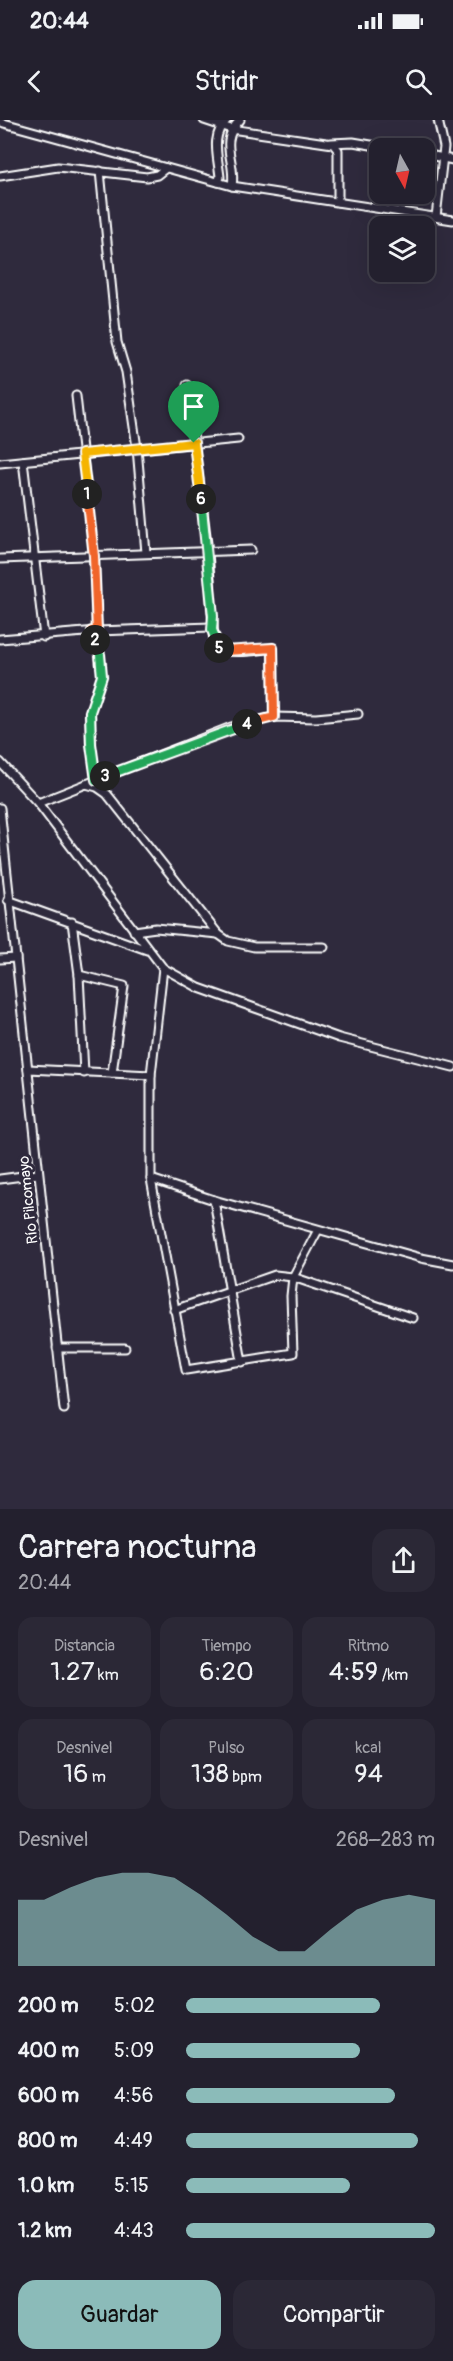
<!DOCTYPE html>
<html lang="es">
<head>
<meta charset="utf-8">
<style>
	body { margin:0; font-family:Pangolin,sans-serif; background:#2b2836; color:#f1f3f6; height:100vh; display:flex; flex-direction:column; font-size:22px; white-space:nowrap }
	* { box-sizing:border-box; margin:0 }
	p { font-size:20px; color:#a3a3aa }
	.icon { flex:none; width:33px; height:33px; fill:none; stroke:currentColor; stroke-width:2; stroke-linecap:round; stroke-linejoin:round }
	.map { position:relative; height:1389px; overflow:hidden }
	.sheet { display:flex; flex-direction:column; background:#23202e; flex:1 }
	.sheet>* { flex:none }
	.needle { width:39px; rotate:172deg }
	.controls { position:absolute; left:369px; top:18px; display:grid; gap:12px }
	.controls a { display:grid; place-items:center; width:66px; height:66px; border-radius:12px; background:#23202e; box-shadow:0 6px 24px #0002,0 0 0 2px #403e4a; font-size:30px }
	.pin { position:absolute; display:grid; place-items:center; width:51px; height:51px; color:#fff; margin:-62px -26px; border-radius:50% 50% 50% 0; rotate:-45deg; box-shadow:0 0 6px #0007 }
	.pin .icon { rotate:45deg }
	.km { position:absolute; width:30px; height:30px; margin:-15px; border-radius:50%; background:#222; color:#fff; font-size:16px; line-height:30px; text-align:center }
	.round { display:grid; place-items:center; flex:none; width:63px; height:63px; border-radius:18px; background:#2b2836 }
	.overview { display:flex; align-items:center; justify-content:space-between; height:102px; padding:0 18px }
	h1 { font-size:33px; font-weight:600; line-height:45px }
	.metrics { display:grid; grid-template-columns:repeat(3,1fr); gap:9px; height:102px; padding:6px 18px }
	.metrics div { display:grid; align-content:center; border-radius:15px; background:#2b2836; text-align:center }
	.metrics b { font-size:26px; font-weight:600 }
	.metrics small { font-size:16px; font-weight:400 }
	.metrics p { font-size:16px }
	.chart { height:168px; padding:12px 18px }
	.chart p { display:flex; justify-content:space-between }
	.chart svg { width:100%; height:108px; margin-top:6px; fill:#8bbbb9; opacity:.7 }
	.cta { display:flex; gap:12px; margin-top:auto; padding:12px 18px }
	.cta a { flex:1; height:69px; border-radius:18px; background:#8bbbb9; color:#111; font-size:24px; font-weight:600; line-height:69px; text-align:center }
	.cta a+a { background:#2b2836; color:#f1f3f6 }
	ul { padding:0 18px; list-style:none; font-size:20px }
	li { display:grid; grid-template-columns:96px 72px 1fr; align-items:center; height:45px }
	li i { height:15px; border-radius:8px; background:#8bbbb9 }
	.status { display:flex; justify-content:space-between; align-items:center; height:42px; padding:0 30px; background:#23202e; direction:ltr }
	.status svg { height:16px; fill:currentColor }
	header { display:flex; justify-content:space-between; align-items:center; height:78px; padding:0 18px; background:#23202e; font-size:27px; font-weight:600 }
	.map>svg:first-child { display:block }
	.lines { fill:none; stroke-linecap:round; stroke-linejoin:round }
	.minor-casing { stroke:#fff; stroke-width:11 }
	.minor { stroke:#2f2a3d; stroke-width:7 }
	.split-1-casing { stroke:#fff; stroke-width:12 }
	.split-2-casing { stroke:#fff; stroke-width:12 }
	.split-3-casing { stroke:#fff; stroke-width:12 }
	.split-4-casing { stroke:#fff; stroke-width:12 }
	.split-5-casing { stroke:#fff; stroke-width:12 }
	.split-6-casing { stroke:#fff; stroke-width:12 }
	.split-7-casing { stroke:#fff; stroke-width:12 }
	.split-1 { stroke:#f5b400; stroke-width:8 }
	.split-2 { stroke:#f0652b; stroke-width:8 }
	.split-3 { stroke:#22a559; stroke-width:8 }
	.split-4 { stroke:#22a559; stroke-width:8 }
	.split-5 { stroke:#f0652b; stroke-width:8 }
	.split-6 { stroke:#22a559; stroke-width:8 }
	.split-7 { stroke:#f5b400; stroke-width:8 }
	.labels { text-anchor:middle; stroke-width:6; stroke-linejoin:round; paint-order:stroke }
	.street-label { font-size:15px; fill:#fff; stroke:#2f2a3d }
</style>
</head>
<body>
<div class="status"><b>20:44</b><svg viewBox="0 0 49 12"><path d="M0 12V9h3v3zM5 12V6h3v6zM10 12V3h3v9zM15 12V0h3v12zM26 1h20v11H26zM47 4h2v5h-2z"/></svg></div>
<header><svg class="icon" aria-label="back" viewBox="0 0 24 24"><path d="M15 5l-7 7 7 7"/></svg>Stridr<svg class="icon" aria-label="search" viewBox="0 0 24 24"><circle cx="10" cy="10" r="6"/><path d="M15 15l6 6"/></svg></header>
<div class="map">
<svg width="453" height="1389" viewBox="0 0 453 1389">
	<rect width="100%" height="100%" fill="#2f2a3d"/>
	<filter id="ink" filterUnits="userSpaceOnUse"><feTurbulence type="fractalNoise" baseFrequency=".0167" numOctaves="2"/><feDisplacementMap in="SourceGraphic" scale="12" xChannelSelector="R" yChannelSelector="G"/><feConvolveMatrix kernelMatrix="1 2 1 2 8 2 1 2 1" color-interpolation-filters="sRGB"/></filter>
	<g filter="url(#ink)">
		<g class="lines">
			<!-- minor casing -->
			<g class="minor-casing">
				<g id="minor">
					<polyline points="204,0 231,9 333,24 338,30 338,82"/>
					<polyline points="0,2 232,66 453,100"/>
					<polyline points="331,23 353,22 389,28"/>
					<polyline points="424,34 453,40"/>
					<polyline points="100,51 117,222 126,252 137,328 146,433"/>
					<polyline points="0,56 58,47 147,57 157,55 166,48"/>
					<path d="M218 62 220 57C218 37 210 15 227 0"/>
					<path d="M232 66C237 40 217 23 240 0"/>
					<polyline points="436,97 444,27 438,0"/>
					<path d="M187 265 208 432 214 520C223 538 255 530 273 528L274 597"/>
					<polyline points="76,276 94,436 97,511"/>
					<polyline points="23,341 44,517"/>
					<polyline points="0,343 238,319"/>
					<polyline points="0,439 251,430"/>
					<polyline points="92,511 100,535 102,556 90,592 91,624 96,660"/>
					<polyline points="0,519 97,511 211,507"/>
					<polyline points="0,642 38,683 163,848 199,868 339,918 453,947"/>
					<polyline points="86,664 97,667 107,674 218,814"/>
					<polyline points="38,683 231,607 274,597 316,598 358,594"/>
					<polyline points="0,688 64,1289"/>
					<polyline points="8,780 147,830"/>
					<polyline points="72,802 79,855 84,953"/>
					<polyline points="134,811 156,808 218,814 228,821 254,827 324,827"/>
					<polyline points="0,839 16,838"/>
					<polyline points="163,848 151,955 151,1059 186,1250 293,1233 291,1176 293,1157 318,1110"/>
					<polyline points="79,855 124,866 112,953"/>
					<polyline points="28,949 151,955"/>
					<polyline points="0,1059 38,1054"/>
					<polyline points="151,1059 214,1080 421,1138 453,1144"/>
					<polyline points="214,1080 242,1242"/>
					<polyline points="174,1190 275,1155 293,1157 413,1198"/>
					<polyline points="57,1228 125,1228"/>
				</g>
			</g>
			<!-- minor -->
			<use href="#minor" class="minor"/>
		</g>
	</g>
	<g class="lines" filter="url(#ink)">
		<!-- split-1 casing -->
		<g class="split-1-casing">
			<polyline id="split-1" points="87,374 82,334 194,323"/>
		</g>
		<!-- split-2 casing -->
		<g class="split-2-casing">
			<polyline id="split-2" points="87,374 94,436 97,511 92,511 95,520"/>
		</g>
		<!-- split-3 casing -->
		<g class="split-3-casing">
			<polyline id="split-3" points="95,520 100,535 102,556 90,592 91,624 96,660 105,656"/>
		</g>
		<!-- split-4 casing -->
		<g class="split-4-casing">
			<polyline id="split-4" points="105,656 247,604"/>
		</g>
		<!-- split-5 casing -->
		<g class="split-5-casing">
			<polyline id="split-5" points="219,528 225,531 273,528 274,597 247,604"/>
		</g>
		<!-- split-6 casing -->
		<g class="split-6-casing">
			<polyline id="split-6" points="201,379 213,496 212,510 219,528"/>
		</g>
		<!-- split-7 casing -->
		<g class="split-7-casing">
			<polyline id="split-7" points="194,323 201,379"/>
		</g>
		<!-- split-1 -->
		<use href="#split-1" class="split-1"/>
		<!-- split-2 -->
		<use href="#split-2" class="split-2"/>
		<!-- split-3 -->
		<use href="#split-3" class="split-3"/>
		<!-- split-4 -->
		<use href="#split-4" class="split-4"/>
		<!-- split-5 -->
		<use href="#split-5" class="split-5"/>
		<!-- split-6 -->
		<use href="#split-6" class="split-6"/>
		<!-- split-7 -->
		<use href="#split-7" class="split-7"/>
	</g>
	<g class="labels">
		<!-- street labels -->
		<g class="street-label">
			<text transform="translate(28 1080) rotate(-96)" y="5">Río Pilcomayo</text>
		</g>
	</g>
</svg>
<div class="controls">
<a><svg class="needle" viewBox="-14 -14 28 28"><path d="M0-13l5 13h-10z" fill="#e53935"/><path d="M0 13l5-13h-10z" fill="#a3a3aa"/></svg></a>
<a><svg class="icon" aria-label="layers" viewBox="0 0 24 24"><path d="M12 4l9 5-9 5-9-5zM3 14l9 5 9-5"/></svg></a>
</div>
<div class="pin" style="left:194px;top:323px;background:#1e9e55"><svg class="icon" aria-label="arrive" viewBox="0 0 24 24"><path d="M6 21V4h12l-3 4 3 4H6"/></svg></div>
<b class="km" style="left:87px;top:374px">1</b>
<b class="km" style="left:95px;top:520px">2</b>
<b class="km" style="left:105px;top:656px">3</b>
<b class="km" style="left:247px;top:604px">4</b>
<b class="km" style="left:219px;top:528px">5</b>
<b class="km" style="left:201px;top:379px">6</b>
</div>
<section class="sheet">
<div class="overview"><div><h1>Carrera nocturna</h1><p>20:44</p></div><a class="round"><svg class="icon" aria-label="share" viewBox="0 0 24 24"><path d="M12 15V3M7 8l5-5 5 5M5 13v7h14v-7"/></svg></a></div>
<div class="metrics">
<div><p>Distancia</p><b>1.27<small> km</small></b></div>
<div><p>Tiempo</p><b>6:20</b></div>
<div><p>Ritmo</p><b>4:59<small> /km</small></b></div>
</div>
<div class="metrics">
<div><p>Desnivel</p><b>16<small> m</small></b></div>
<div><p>Pulso</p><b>138<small> bpm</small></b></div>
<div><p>kcal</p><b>94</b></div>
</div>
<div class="chart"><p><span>Desnivel</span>268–283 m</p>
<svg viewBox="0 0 160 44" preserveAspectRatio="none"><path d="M0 44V17L10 17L20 12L30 8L40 6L50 6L60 8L70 15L80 23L90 32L100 38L110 38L120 29L130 21L140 17L150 15L160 17V44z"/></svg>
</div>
<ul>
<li><b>200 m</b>5:02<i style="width:78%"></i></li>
<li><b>400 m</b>5:09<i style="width:70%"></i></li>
<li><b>600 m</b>4:56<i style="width:84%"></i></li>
<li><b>800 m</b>4:49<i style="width:93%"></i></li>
<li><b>1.0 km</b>5:15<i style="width:66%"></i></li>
<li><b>1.2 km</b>4:43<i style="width:100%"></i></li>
</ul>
<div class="cta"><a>Guardar</a><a>Compartir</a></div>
</section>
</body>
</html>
